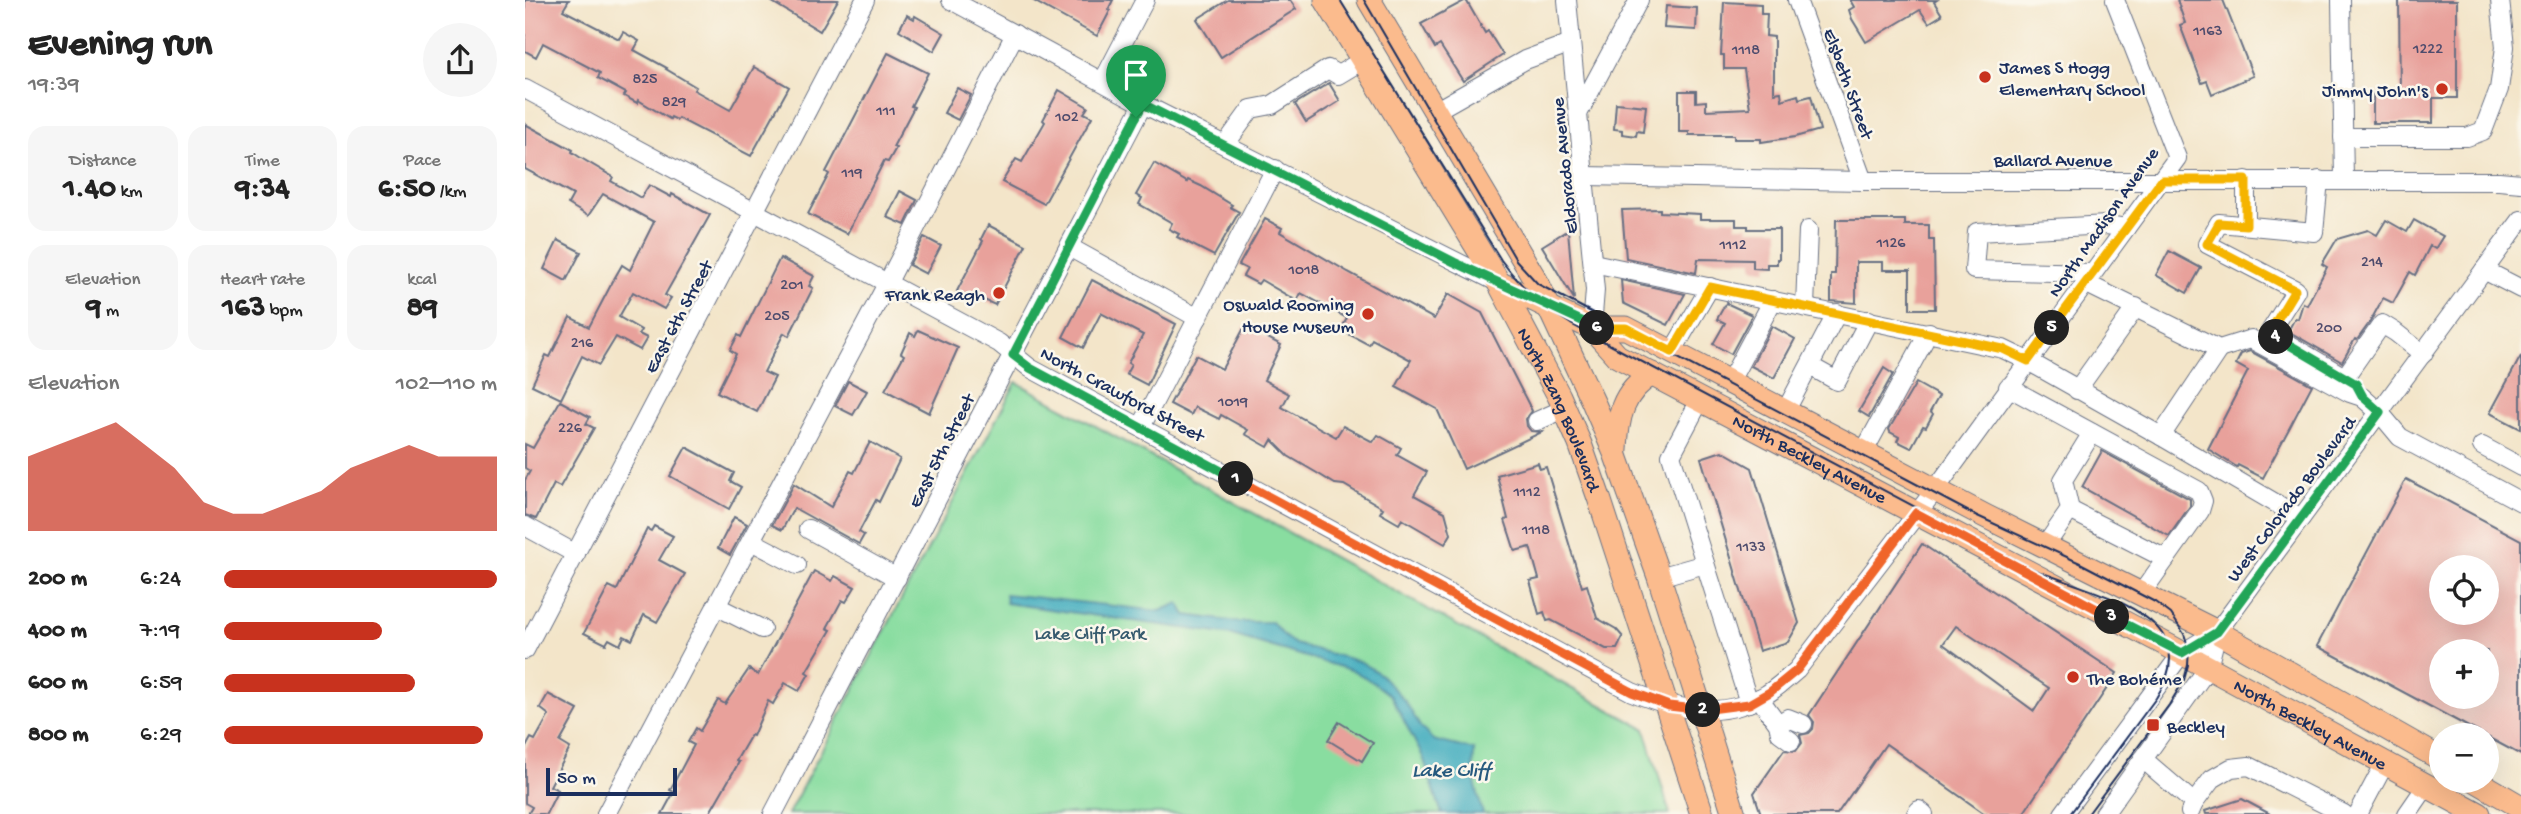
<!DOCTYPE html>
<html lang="en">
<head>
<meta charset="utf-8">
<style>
	body { margin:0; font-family:"Gochi Hand",sans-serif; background:#f6f6f6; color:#222; height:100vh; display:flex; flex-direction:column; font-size:26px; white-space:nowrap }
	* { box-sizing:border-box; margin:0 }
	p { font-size:23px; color:#767676 }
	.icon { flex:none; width:38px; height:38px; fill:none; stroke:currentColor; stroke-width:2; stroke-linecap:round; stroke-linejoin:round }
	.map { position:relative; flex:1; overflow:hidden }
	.panel { display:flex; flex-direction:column; background:#fff; width:525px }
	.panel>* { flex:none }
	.buttons { position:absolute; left:1904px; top:555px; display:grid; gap:14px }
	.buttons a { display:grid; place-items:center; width:70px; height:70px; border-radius:50%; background:#fff; box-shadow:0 7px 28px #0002; font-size:35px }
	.scale { position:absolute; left:21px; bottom:18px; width:131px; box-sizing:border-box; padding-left:7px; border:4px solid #1b2f5e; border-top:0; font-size:19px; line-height:24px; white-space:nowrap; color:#1b2f5e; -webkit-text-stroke:5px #fbf7ec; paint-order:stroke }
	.pin { position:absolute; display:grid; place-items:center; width:60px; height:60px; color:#fff; margin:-72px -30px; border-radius:50% 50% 50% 0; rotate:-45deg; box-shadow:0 0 7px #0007 }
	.pin .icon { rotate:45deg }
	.km { position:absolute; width:35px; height:35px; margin:-18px; border-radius:50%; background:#222; color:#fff; font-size:19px; line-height:35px; text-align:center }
	.round { display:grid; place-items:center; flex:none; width:74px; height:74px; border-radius:37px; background:#f6f6f6 }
	.overview { display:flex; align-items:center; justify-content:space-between; height:119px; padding:0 28px }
	h1 { font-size:38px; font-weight:800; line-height:52px }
	.figures { display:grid; grid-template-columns:repeat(3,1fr); gap:10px; height:119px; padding:7px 28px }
	.figures div { display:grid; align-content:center; border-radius:18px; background:#f6f6f6; text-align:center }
	.figures b { font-size:30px; font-weight:800 }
	.figures small { font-size:19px; font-weight:400 }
	.figures p { font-size:19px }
	.chart { height:196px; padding:14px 28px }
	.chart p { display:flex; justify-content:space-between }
	.chart svg { width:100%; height:126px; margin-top:7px; fill:#c8321e; opacity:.7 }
	ul { padding:0 28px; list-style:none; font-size:23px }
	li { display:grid; grid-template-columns:112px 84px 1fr; align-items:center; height:52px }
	li i { height:18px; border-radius:9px; background:#c8321e }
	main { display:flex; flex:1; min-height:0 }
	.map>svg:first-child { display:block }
	.green { fill:#89dda0; stroke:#52867f; stroke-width:2 }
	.water { fill:#3eabbd; stroke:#2c6d8e; stroke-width:2 }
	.building { fill:#e8a19b; fill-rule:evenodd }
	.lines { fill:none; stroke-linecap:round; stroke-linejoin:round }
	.minor-casing { stroke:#676f83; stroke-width:20 }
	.major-casing { stroke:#676f83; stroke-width:25 }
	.minor { stroke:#fff; stroke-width:18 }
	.major { stroke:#fbbb8d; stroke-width:23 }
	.tram { stroke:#1b2f5e; stroke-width:2 }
	.split-1-casing { stroke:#fff; stroke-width:14 }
	.split-2-casing { stroke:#fff; stroke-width:14 }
	.split-3-casing { stroke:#fff; stroke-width:14 }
	.split-4-casing { stroke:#fff; stroke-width:14 }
	.split-5-casing { stroke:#fff; stroke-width:14 }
	.split-6-casing { stroke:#fff; stroke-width:14 }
	.split-7-casing { stroke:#fff; stroke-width:14 }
	.split-1 { stroke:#22a559; stroke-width:9 }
	.split-2 { stroke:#f0652b; stroke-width:9 }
	.split-3 { stroke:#f0652b; stroke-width:9 }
	.split-4 { stroke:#22a559; stroke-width:9 }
	.split-5 { stroke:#f5b400; stroke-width:9 }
	.split-6 { stroke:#f5b400; stroke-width:9 }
	.split-7 { stroke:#22a559; stroke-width:9 }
	.poi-dot { fill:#c8321e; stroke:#fbf7ec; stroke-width:2.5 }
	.labels { text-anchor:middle; stroke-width:5; stroke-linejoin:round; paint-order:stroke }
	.number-label { font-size:16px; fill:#4e4c6d }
	.poi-label { font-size:19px; fill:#1b2f5e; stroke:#fbf7ec; text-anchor:start }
	.street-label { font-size:19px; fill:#1b2f5e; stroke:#fbf7ec }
	.park-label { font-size:19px; fill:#365a6e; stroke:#fbf7ec }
	.water-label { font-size:21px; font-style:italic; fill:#275a7f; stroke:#fbf7ec }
</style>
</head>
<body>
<main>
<section class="panel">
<div class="overview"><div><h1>Evening run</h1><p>19:39</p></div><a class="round"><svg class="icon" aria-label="share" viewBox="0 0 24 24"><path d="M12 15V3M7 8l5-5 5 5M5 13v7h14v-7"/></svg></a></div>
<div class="figures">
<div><p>Distance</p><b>1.40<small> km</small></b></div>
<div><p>Time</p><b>9:34</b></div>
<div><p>Pace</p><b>6:50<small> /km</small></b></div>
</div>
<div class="figures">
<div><p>Elevation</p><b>9<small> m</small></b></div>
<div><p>Heart rate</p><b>163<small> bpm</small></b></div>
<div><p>kcal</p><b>89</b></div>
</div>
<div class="chart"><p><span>Elevation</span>102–110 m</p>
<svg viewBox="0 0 160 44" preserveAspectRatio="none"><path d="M0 44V18L10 14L20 10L30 6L40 14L50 22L60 34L70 38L80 38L90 34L100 30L110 22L120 18L130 14L140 18L150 18L160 18V44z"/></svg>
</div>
<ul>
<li><b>200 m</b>6:24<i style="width:100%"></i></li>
<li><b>400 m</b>7:19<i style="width:58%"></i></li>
<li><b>600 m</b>6:59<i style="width:70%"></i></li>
<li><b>800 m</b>6:29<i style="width:95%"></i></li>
</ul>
</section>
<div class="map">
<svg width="1996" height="814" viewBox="0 0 1996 814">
	<rect width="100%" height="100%" fill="#fbf7ec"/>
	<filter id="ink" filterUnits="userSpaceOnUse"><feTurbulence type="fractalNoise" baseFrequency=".0143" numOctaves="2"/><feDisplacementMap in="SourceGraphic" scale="14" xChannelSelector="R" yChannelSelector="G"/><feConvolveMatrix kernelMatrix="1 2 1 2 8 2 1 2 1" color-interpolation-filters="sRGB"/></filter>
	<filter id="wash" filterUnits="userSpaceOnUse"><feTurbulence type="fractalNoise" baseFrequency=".00686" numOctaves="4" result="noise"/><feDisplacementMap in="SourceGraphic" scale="28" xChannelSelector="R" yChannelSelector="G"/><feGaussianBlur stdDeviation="1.57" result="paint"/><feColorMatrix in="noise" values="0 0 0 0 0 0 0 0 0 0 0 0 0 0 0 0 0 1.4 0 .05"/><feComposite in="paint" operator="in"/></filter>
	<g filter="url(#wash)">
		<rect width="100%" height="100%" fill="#f3e5c9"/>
		<!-- green -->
		<polygon class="green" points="491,382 1120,729 1145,814 263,814"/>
		<!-- water -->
		<polygon class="water" points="480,594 635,611 654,603 661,615 713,622 747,622 760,637 770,644 836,662 855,674 880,701 896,728 908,740 949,750 948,774 958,814 917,814 898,757 866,696 849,683 829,671 707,635 481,603"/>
		<g id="blocks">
			<!-- building -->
			<g class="building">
				<polygon points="0,0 44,0 38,10 94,39 98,32 114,41 109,50 142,68 141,69 171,87 169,90 205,110 229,67 264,87 226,156 153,118 152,120 146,117 145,119 113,100 112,103 99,96 101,93 73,78 75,73 18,43 11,57 0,51"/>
				<polygon points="244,0 313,0 295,31"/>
				<polygon points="507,0 588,0 583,10 585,11 572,36"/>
				<polygon points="703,0 765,0 771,9 696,57 672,19"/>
				<polygon points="941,0 960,33 963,31 978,55 938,81 915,45 910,48 896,24"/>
				<polygon points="1325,0 1412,0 1409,2 1417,15 1404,23 1395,10 1341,42 1327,19 1324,10 1329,7"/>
				<polygon points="1652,0 1698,0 1728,76 1687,94 1682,81 1677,83 1655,25 1660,23"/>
				<polygon points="1874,0 1932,0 1932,98 1908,98 1908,123 1848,123 1848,94 1875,94"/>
				<polygon points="1199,2 1236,4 1236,14 1242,14 1241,36 1249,37 1249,93 1256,92 1257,100 1273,95 1274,99 1286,96 1295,130 1270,137 1236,142 1236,139 1209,139 1209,135 1164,135 1164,132 1154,132 1154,91 1171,91 1171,102 1181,101 1181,110 1225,108 1219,69 1199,69 1199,55 1196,55"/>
				<polygon points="1141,6 1172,8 1171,30 1139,28"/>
				<polygon points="382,15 389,19 390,16 419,33 409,51 374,30"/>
				<polygon points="363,53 403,73 386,106 389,107 368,147 371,148 363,162 359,161 322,234 283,214 304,174 301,172"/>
				<polygon points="804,83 815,101 781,122 770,104"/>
				<polygon points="432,88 446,95 433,120 419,113"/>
				<polygon points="534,90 563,107 559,113 567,117 519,204 477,182 491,159 497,162 520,122 518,120"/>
				<polygon points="1091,103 1121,106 1118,132 1112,131 1111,136 1097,134 1097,130 1089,129"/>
				<polygon points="0,124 48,150 47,152 56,158 88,177 86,181 116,198 124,185 146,197 147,194 185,215 140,295 146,298 139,309 108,292 94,317 116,330 114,334 122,338 115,350 91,337 74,365 57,356 36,399 7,385 21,355 25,357 45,317 64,327 89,279 97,265 105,270 129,222 78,194 63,216 43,204 48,195 0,169"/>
				<polygon points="629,163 662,182 663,180 676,186 707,205 705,207 714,212 689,256 652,237 654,234 644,229 647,223 614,204 617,198 611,195"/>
				<polygon points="375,191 392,200 380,225 362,217"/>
				<polygon points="1135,209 1135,212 1175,214 1175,219 1211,219 1211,226 1223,226 1223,229 1254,229 1254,259 1252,259 1252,264 1242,264 1242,269 1228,268 1228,260 1173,259 1171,273 1101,258 1097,210"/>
				<polygon points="740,219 757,228 755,232 823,272 909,319 923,294 957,313 1007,411 1001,419 1002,426 1006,431 1017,432 939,469 912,409 871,387 886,360 847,339 844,345 816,330 822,318 776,293 772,301 736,280 733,284 718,276 722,269 714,265"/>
				<polygon points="1311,220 1380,220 1380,225 1404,225 1404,240 1409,240 1410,309 1385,309 1385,270 1358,270 1358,262 1331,262 1331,303 1306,301 1306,274 1310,274"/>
				<polygon points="1861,220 1882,232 1889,220 1918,236 1910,249 1905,246 1890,275 1885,272 1868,303 1858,298 1845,322 1832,340 1830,339 1817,362 1763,331 1770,318 1773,319 1778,303 1782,305 1802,267 1797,264 1812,239 1843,230 1852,235"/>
				<polygon points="463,225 501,245 470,305 455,298 453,302 432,291 458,241 456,239"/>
				<polygon points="1043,230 1049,299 1017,246"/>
				<polygon points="399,237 416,246 401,274 384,265"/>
				<polygon points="33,240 56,252 41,281 19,269"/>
				<polygon points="1644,251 1676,268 1662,293 1631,275"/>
				<polygon points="255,258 289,276 284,286 288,288 264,336 259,333 239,372 250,377 232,412 192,392 211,354 205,350 213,335 216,337"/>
				<polygon points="567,280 651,324 622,385 601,374 606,365 603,363 618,335 576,313 558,348 538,337"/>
				<polygon points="1096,280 1160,294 1143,325 1098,303"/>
				<polygon points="1201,303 1227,315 1206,354 1188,344 1200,323 1192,319"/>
				<polygon points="720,326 756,345 739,380 764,394 757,407 811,437 818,426 848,442 853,435 876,448 872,455 902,472 889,495 920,512 926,534 920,544 877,519 874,524 855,513 858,508 819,485 810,484 792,473 763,456 747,440 743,447 720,434 723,430 696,415 694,419 670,407 666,415 645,404 671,355 697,369"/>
				<polygon points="1247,326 1270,339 1249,378 1226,366"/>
				<polygon points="393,330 433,348 404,413 360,390 379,355 376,353 385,333 390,336"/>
				<polygon points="1725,351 1787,385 1738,478 1713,465 1712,467 1683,449 1723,371 1711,364 1716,354"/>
				<polygon points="1996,356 1996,429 1965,413"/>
				<polygon points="1359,368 1368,374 1344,417 1334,411"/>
				<polygon points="323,381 342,391 328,415 310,406"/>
				<polygon points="1391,383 1414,396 1405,412 1408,414 1401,427 1398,426 1386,448 1372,441 1374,437 1365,432 1364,429"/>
				<polygon points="35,401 65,417 61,424 69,428 35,487 29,484 11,519 0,515 0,480 5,471 0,468 0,444 8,448"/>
				<polygon points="345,442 375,459 354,502 351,500 334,532 339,535 334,544 269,508 257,530 247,525 269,484 306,507 325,471 329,473"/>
				<polygon points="161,447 209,473 205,481 216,487 204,509 145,476"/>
				<polygon points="1197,451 1227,468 1274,623 1263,642 1234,651 1176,458"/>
				<polygon points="1577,451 1665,499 1665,506 1644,536 1557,487"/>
				<polygon points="1013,463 1015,469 1021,467 1057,587 1062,585 1072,618 1091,629 1098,637 1092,649 1081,649 1026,620 1022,621 1019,612 1014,614 1005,581 1014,579 1005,547 990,551 980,520 983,519 972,475"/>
				<path d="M1881 479 1996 540V755L1792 646ZM1916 567H1962V612H1916ZM1916 651H1962V696H1916Z"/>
				<polygon points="209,517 222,524 205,555 193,548"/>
				<polygon points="129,526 148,536 134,560 160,574 132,622 119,615 107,640 99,636 95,645 84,639 81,644 59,633 84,586 92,590 122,529 126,531"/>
				<path d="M1397 544 1592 673 1498 814H1460L1361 744 1312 814H1236L1229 793 1259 750 1271 751 1277 743 1275 735 1284 733 1288 729 1289 722 1284 715ZM1431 626 1524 688 1509 711 1418 644Z"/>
				<polygon points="289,571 307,581 310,576 330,587 321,602 317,600 302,628 306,630 281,672 284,674 274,691 260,683 248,704 243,701 228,736 226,735 219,747 211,761 214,762 184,814 137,814 149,792 145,790 169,745 163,742 171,728 175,731 193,700 200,704 224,669 233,675"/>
				<polygon points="23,694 53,710 35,742 45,748 25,786 33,790 21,814 3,814 7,807 0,803 0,749 6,738 10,740 24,715 15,708"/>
				<polygon points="814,722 848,743 837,761 803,740"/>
				<polygon points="1717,799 1745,814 1681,814 1680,811"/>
			</g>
		</g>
	</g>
	<g filter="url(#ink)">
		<use href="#blocks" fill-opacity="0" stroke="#676f83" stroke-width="2"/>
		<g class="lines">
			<!-- minor casing -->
			<g class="minor-casing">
				<g id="minor">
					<polyline points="426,0 618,104 974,283"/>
					<polyline points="1042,0 1070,290 1067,328"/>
					<polyline points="1272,0 1338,181"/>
					<polyline points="1816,0 1819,180"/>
					<polyline points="578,81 620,0"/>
					<path d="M0 89 474 343 505 368 1107 692C1153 710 1196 721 1242 694 1253 687 1263 678 1272 670L1410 490 1652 158 1590 0"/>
					<polyline points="910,111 1000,60 1046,43"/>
					<polyline points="1054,112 1114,0"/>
					<polyline points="1818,137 1942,137 1958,131 1974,89 1980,47 1975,0"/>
					<polyline points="700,145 726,109 747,105 803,69 813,75 838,60"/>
					<polyline points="1060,176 1338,181 1974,181 1996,183"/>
					<polyline points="1794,180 1789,232 1694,223 1682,244 1771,290 1744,333 1816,375"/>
					<polyline points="1721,225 1721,180"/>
					<polyline points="544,247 673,318"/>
					<polyline points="1068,263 1478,349 1503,361 1636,436 1694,349"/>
					<polyline points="1959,270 1996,289"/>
					<polyline points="1567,273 1449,270 1452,232 1582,225 1601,228"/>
					<polyline points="1560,283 1694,349 1726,339 1825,393 1837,397 1855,413 1875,437 1996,502"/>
					<polyline points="1280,307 1283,230"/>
					<polyline points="1147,352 1185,287"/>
					<polyline points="1285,366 1312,381 1344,320"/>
					<polyline points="1820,377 1857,324 1870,332 1898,354"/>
					<polyline points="1204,383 1248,300"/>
					<polyline points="1483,387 1674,491 1678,501 1675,511 1616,594"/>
					<polyline points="1552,390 1611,307"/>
					<polyline points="1175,400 1146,455 1224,703"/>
					<polyline points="1260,412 1312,313"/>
					<polyline points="1012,421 1039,409"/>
					<polyline points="616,427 750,169"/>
					<polyline points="1636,436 1776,518"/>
					<polyline points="1957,446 1996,467"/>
					<polyline points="1338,453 1404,332"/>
					<polyline points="1545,510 1641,559"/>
					<polyline points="0,526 51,554"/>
					<polyline points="283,529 372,578"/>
					<polyline points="226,541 272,565"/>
					<polyline points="1520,546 1545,510 1538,480 1567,433"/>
					<polyline points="1134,577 1180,564"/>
					<polyline points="191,606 237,629"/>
					<polyline points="0,650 340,0"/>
					<polyline points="1234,698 1253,724 1255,733 1266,741"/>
					<polyline points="1253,724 1263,718 1278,724"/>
					<polyline points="1618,759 1669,803 1665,812"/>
					<polyline points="1669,803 1687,779 1706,768 1724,766 1819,814"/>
					<polyline points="81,814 362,284 490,34"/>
					<polyline points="248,814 618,104"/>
					<polyline points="1391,814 1394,810 1399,814"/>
					<polyline points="1538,814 1657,653 1692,632"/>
					<polyline points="1579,814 1683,668 1692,632 1996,220"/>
					<polyline points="1833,814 1860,763"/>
					<polyline points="1882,814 1902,785"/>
				</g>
			</g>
			<!-- major casing -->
			<g class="major-casing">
				<g id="major">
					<path id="s1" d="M801 0 974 283 1034 396 1055 444 1074 498 1177 814"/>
					<polyline points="844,0 1013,284 1069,404 1090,453 1134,577 1209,814"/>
					<path id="s2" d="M974 283 1067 328 1092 356 1642 645 1954 814"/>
					<polyline points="1067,328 1101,328 1460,516 1692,632 1916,759"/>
					<path d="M1091 450C1092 419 1097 391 1127 374"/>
					<polyline points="1950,780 1996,807"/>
				</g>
			</g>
			<!-- minor -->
			<use href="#minor" class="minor"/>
			<!-- major -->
			<use href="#major" class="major"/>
			<!-- tram -->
			<g class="tram">
				<path d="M815 0 976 260C996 287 1018 307 1046 324L1505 568C1557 591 1688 612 1631 698L1545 814"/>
				<polyline points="839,0 991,260 1013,284 1448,514 1555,563 1630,602 1646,614 1659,634 1664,649 1663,665 1659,680 1644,705 1563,814"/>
			</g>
		</g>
	</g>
	<g class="lines" filter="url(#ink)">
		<!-- split-1 casing -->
		<g class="split-1-casing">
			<polyline id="split-1" points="611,117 488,355 505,368 711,479"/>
		</g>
		<!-- split-2 casing -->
		<g class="split-2-casing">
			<polyline id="split-2" points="711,479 1107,692 1144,706 1178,710"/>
		</g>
		<!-- split-3 casing -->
		<g class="split-3-casing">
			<polyline id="split-3" points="1178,710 1224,704 1245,692 1272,670 1391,513 1587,617"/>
		</g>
		<!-- split-4 casing -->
		<g class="split-4-casing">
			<polyline id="split-4" points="1587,617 1657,653 1692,632 1855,412 1838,397 1831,384 1751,337"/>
		</g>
		<!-- split-5 casing -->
		<g class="split-5-casing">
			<polyline id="split-5" points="1527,328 1637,180 1721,180 1721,225 1694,223 1682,244 1770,290 1744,333 1751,337"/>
		</g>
		<!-- split-6 casing -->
		<g class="split-6-casing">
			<polyline id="split-6" points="1072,328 1101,328 1147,352 1185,287 1478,349 1503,361 1527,328"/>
		</g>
		<!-- split-7 casing -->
		<g class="split-7-casing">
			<polyline id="split-7" points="611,117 618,104 929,262 1072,328"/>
		</g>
		<!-- split-1 -->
		<use href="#split-1" class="split-1"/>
		<!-- split-2 -->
		<use href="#split-2" class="split-2"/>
		<!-- split-3 -->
		<use href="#split-3" class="split-3"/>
		<!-- split-4 -->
		<use href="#split-4" class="split-4"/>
		<!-- split-5 -->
		<use href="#split-5" class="split-5"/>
		<!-- split-6 -->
		<use href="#split-6" class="split-6"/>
		<!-- split-7 -->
		<use href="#split-7" class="split-7"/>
	</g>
	<!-- markers -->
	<g class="poi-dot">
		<circle cx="1460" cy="77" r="7"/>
		<circle cx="1917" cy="89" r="7"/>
		<circle cx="474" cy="293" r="7"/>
		<circle cx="843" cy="314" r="7"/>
		<circle cx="1548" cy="677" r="7"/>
		<rect x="1621" y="718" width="14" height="14" rx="3.5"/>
	</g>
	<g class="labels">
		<!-- number labels -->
		<g class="number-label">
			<text x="1683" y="35">1163</text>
			<text x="1903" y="53">1222</text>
			<text x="1221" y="54">1118</text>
			<text x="120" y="83">825</text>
			<text x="149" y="106">829</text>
			<text x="361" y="115">111</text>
			<text x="542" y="121">102</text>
			<text x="327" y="177">119</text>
			<text x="1366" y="247">1126</text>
			<text x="1208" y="249">1112</text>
			<text x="1847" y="266">214</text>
			<text x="779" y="274">1018</text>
			<text x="267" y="289">201</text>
			<text x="252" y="320">205</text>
			<text x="1804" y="332">200</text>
			<text x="57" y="347">216</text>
			<text x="708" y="406">1019</text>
			<text x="45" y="432">226</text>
			<text x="1002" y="496">1112</text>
			<text x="1011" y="534">1118</text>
			<text x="1226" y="551">1133</text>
		</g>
		<!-- poi labels -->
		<g class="poi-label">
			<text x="1474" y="73">James S Hogg<tspan x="1474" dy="22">Elementary School</tspan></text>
			<text x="1903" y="96" text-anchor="end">Jimmy John's</text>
			<text x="460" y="300" text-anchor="end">Frank Reagh</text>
			<text x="829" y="310" text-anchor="end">Oswald Rooming<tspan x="829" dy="22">House Museum</tspan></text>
			<text x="1562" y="684">The Bohéme</text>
			<text x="1642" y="732">Beckley</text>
		</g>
		<!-- street labels -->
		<g class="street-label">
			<text transform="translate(1325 83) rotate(70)" y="7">Elsbeth Street</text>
			<text x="1528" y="166">Ballard Avenue</text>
			<text transform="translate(1038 166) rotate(-96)" y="7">Eldorado Avenue</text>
			<text transform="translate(1577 221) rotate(-55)" y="7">North Madison Avenue</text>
			<text transform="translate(152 316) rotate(-62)" y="7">East 6th Street</text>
			<text transform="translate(598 393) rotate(28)" y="7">North Crawford Street</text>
			<text dy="7" stroke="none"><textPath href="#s1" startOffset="472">North Zang Boulevard</textPath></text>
			<text transform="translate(415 450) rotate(-63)" y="7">East 5th Street</text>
			<text dy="7" stroke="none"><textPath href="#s2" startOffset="359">North Beckley Avenue</textPath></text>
			<text transform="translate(1765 498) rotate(-53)" y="7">West Colorado Boulevard</text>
			<text dy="7" stroke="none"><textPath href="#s2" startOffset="926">North Beckley Avenue</textPath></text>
		</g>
		<!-- park labels -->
		<g class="park-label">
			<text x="565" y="639">Lake Cliff Park</text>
		</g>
		<!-- water labels -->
		<g class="water-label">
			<text x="926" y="776">Lake Cliff</text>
		</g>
	</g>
</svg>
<div class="buttons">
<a><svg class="icon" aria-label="locate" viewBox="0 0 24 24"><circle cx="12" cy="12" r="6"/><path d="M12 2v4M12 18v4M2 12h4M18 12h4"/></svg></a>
<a>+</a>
<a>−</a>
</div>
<div class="scale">50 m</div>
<div class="pin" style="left:611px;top:117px;background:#1e9e55"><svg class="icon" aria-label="arrive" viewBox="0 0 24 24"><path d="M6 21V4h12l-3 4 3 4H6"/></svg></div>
<b class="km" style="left:711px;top:479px">1</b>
<b class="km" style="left:1178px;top:710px">2</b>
<b class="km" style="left:1587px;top:617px">3</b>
<b class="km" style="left:1751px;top:337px">4</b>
<b class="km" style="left:1527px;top:328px">5</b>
<b class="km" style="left:1072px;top:328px">6</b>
</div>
</main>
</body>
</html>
